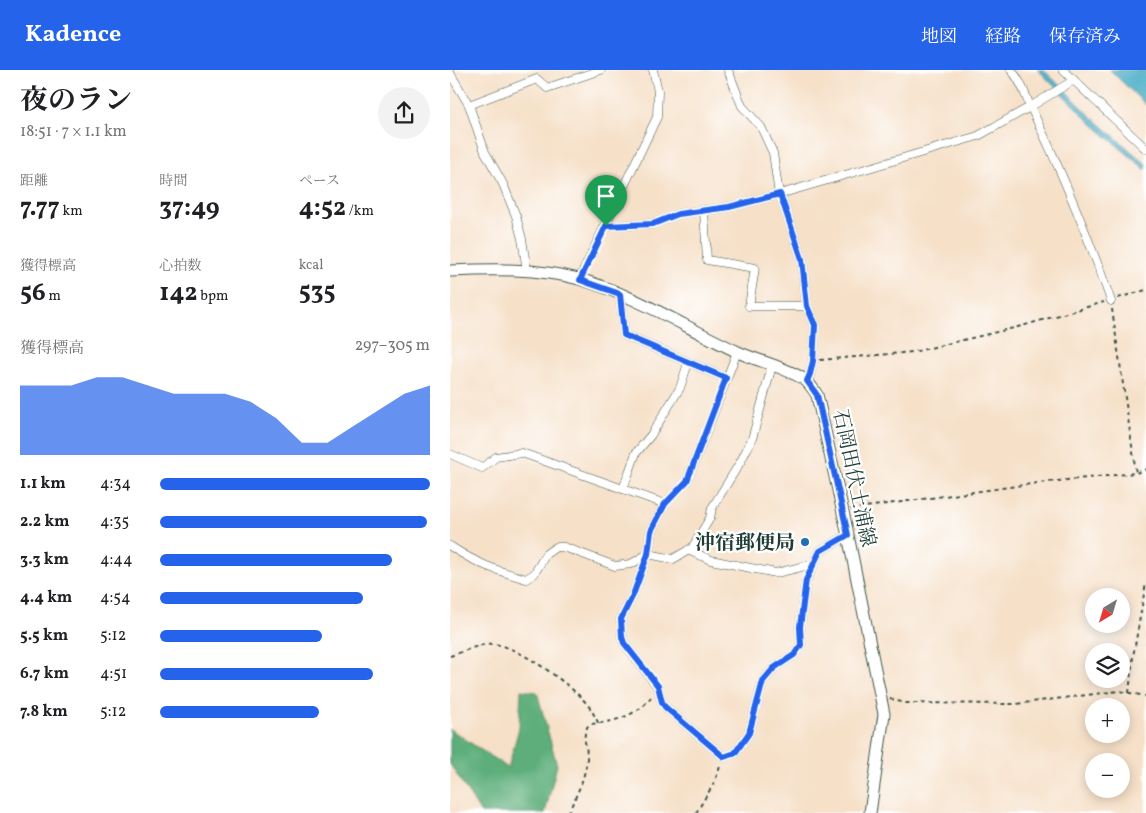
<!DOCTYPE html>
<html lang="ja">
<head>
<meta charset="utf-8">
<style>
	body { margin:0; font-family:Vollkorn,"Noto Serif JP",serif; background:#f2f2f2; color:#202124; height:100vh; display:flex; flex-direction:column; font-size:19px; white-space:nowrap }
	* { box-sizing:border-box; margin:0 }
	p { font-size:16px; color:#757577 }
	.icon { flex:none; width:28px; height:28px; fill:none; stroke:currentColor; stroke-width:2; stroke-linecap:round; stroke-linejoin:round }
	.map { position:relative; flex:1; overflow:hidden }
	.panel { display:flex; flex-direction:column; background:#fff; width:450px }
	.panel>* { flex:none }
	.needle { width:32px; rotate:218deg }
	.tools { position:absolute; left:635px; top:518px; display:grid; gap:10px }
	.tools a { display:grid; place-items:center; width:45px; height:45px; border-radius:50%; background:#fff; box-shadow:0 2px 12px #0003; font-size:25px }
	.pin { position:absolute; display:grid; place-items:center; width:42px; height:42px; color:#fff; margin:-51px -21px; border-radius:50% 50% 50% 0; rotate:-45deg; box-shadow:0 0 5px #0007 }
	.pin .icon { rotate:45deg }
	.round { display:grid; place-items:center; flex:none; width:52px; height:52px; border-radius:26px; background:#f2f2f2 }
	.headline { display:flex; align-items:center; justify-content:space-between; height:85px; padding:0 20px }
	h1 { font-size:28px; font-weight:700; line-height:38px }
	.figures { display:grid; grid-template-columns:repeat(3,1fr); gap:8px; height:85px; padding:5px 20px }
	.figures div { display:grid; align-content:center }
	.figures b { font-size:25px; font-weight:700 }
	.figures small { font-size:14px; font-weight:400 }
	.figures p { font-size:14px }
	.chart { height:140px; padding:10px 20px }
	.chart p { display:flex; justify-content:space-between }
	.chart svg { width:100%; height:90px; margin-top:5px; fill:#2563eb; opacity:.7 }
	ul { padding:0 20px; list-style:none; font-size:16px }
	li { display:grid; grid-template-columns:80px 60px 1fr; align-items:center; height:38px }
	li i { height:12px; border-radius:6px; background:#2563eb }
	header { display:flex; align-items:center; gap:30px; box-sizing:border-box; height:70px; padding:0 25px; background:#2563eb; color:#fff }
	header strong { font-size:24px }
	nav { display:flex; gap:28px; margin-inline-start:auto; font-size:18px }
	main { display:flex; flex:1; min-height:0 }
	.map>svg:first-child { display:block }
	.forest { fill:#5dae7a; stroke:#3e7657 }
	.water { fill:#44abc4; stroke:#32747c }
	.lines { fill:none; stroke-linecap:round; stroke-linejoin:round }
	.minor-casing { stroke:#3f554a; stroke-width:9 }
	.secondary-casing { stroke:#3f554a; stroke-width:13 }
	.path { stroke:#3f554a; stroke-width:2; stroke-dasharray:4 4; stroke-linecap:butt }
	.minor { stroke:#fff; stroke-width:8 }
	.secondary { stroke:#fff; stroke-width:11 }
	.route-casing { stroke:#fff; stroke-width:10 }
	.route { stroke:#2563eb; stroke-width:6 }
	.poi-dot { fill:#1f6fb2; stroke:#fff; stroke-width:2 }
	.labels { text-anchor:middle; stroke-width:4.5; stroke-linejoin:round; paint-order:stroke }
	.street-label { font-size:20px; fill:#1f3d34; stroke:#fff }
	.poi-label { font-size:20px; font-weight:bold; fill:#1f3d34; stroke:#fff; text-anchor:end }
</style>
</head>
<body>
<header>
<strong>Kadence</strong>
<nav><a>地図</a><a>経路</a><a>保存済み</a></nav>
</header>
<main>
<section class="panel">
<div class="headline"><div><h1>夜のラン</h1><p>18:51 · 7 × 1.1 km</p></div><a class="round"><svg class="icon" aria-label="share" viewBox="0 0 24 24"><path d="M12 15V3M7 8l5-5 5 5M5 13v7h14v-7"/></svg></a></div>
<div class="figures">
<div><p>距離</p><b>7.77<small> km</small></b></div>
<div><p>時間</p><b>37:49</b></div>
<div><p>ペース</p><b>4:52<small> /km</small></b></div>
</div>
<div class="figures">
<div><p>獲得標高</p><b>56<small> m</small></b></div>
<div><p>心拍数</p><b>142<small> bpm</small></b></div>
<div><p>kcal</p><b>535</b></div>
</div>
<div class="chart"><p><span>獲得標高</span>297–305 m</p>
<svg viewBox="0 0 160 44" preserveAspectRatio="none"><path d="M0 44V10L10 10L20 10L30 6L40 6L50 10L60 14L70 14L80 14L90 18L100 26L110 38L120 38L130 30L140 22L150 14L160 10V44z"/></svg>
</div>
<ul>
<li><b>1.1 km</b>4:34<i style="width:100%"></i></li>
<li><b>2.2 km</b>4:35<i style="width:99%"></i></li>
<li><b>3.3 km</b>4:44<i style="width:86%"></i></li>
<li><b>4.4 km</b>4:54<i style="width:75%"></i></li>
<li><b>5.5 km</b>5:12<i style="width:60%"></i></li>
<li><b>6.7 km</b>4:51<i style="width:79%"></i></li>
<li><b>7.8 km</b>5:12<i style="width:59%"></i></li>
</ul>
</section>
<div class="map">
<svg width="696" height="743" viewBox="0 0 696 743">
	<rect width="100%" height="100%" fill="#fff"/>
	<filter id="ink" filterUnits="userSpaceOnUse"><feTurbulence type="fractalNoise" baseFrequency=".02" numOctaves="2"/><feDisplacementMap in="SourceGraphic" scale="10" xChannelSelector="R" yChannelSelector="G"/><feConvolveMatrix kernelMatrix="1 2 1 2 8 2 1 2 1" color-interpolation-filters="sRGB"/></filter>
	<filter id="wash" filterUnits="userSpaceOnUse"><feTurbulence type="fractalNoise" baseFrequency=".0096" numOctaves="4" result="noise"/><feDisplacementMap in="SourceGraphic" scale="20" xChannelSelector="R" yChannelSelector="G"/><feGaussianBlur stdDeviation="1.12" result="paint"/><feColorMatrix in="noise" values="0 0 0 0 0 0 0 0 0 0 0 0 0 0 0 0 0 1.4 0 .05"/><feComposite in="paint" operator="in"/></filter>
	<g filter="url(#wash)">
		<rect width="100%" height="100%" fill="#f6e0c8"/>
		<!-- forest -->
		<polygon class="forest" points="71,620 87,622 107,695 95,743 31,743 0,694 0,659 58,698 69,658"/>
		<!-- water -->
		<g class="water">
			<polygon points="588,0 594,0 643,48 696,94 696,100 640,52"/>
			<polygon points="660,0 696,0 696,35"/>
		</g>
	</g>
	<g filter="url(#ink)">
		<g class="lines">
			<!-- minor casing -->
			<g class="minor-casing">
				<g id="minor">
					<polyline points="278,0 292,36 311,57 323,83 328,118 352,189 357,236 365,255 363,291 360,305 357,311"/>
					<path d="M561 0C572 11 575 26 582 40 612 102 638 166 661 231"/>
					<polyline points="613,0 696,79"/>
					<polyline points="0,3 19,35 35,82 53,114 66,146 72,169 77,201"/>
					<polyline points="19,35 87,9 97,18 151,0"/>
					<polyline points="254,140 257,190 305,198 299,236 357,236"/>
					<polyline points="155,156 203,154 228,144 279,137 330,124 528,66 580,37 624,10"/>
					<polyline points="129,210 207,47 208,21 203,0"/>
					<polyline points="170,224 174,265 276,308"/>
					<polyline points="287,282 237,411 215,434 201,461 198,484 183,525 171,549 172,567 174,573 208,617 212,632 215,637 274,687 285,683 299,663 313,611 324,598 344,585 351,575 350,557 356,511 370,481 398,465"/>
					<polyline points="0,384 32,398 46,387 72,383 215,434"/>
					<polyline points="173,419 186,383 201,365 230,318 238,293"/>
					<path d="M0 476C27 494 45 500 76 509L84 504 96 484 106 477H114L165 496 181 494 198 484 223 489 242 478 260 448 262 438 291 391 302 369 322 296"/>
					<polyline points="238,480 261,490 326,503 364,494"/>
				</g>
			</g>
			<!-- secondary casing -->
			<g class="secondary-casing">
				<path id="secondary" d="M0 201C43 199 87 198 129 209 186 225 236 258 288 282 310 292 336 297 355 310 360 314 364 320 367 325L398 465 434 644 420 743"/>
			</g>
			<!-- path -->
			<g class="path">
				<polyline points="668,228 696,220"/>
				<polyline points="662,239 686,403"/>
				<polyline points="370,290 463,282 572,256 654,232"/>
				<polyline points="401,439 588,413 686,403 696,399"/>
				<path d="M0 586C12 582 25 576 37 574 62 570 121 615 137 634 142 640 145 647 149 654"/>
				<polyline points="679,623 683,587 696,513"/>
				<polyline points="440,629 455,633 565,634 669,621 696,626"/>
				<path d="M118 743C126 726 135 709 137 689 138 675 130 668 139 654 162 653 187 646 201 627"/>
				<polyline points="246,743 264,713 271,694"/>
			</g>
			<!-- minor -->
			<use href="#minor" class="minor"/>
			<!-- secondary -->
			<use href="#secondary" class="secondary"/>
		</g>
	</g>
	<g class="lines" filter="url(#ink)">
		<!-- route casing -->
		<g class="route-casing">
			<polygon id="route" points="330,124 352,189 357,236 365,255 363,291 360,304 357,311 367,325 398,465 370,481 356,510 350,557 351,575 344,585 324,598 313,611 299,663 285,683 274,687 215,637 212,632 208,616 174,573 172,567 171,549 183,525 198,484 201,461 215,434 237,411 276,308 174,265 170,224 130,210 156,156 203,154 228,144 279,137"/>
		</g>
		<!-- route -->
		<use href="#route" class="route"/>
	</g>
	<!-- markers -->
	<circle class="poi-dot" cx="355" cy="472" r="5"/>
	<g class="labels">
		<!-- street labels -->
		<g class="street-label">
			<text transform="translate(405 408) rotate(78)" y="7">石岡田伏土浦線</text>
		</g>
		<!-- poi labels -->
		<g class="poi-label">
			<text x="345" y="479">沖宿郵便局</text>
		</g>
	</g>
</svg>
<div class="tools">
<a><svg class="needle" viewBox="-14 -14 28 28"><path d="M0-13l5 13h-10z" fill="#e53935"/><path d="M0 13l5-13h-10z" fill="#757577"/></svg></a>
<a><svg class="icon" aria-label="layers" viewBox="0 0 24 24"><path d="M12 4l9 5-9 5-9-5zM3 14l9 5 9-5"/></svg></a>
<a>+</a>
<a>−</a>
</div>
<div class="pin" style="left:156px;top:156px;background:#1e9e55"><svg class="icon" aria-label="arrive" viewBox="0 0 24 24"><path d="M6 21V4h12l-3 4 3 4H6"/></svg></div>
</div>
</main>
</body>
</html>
